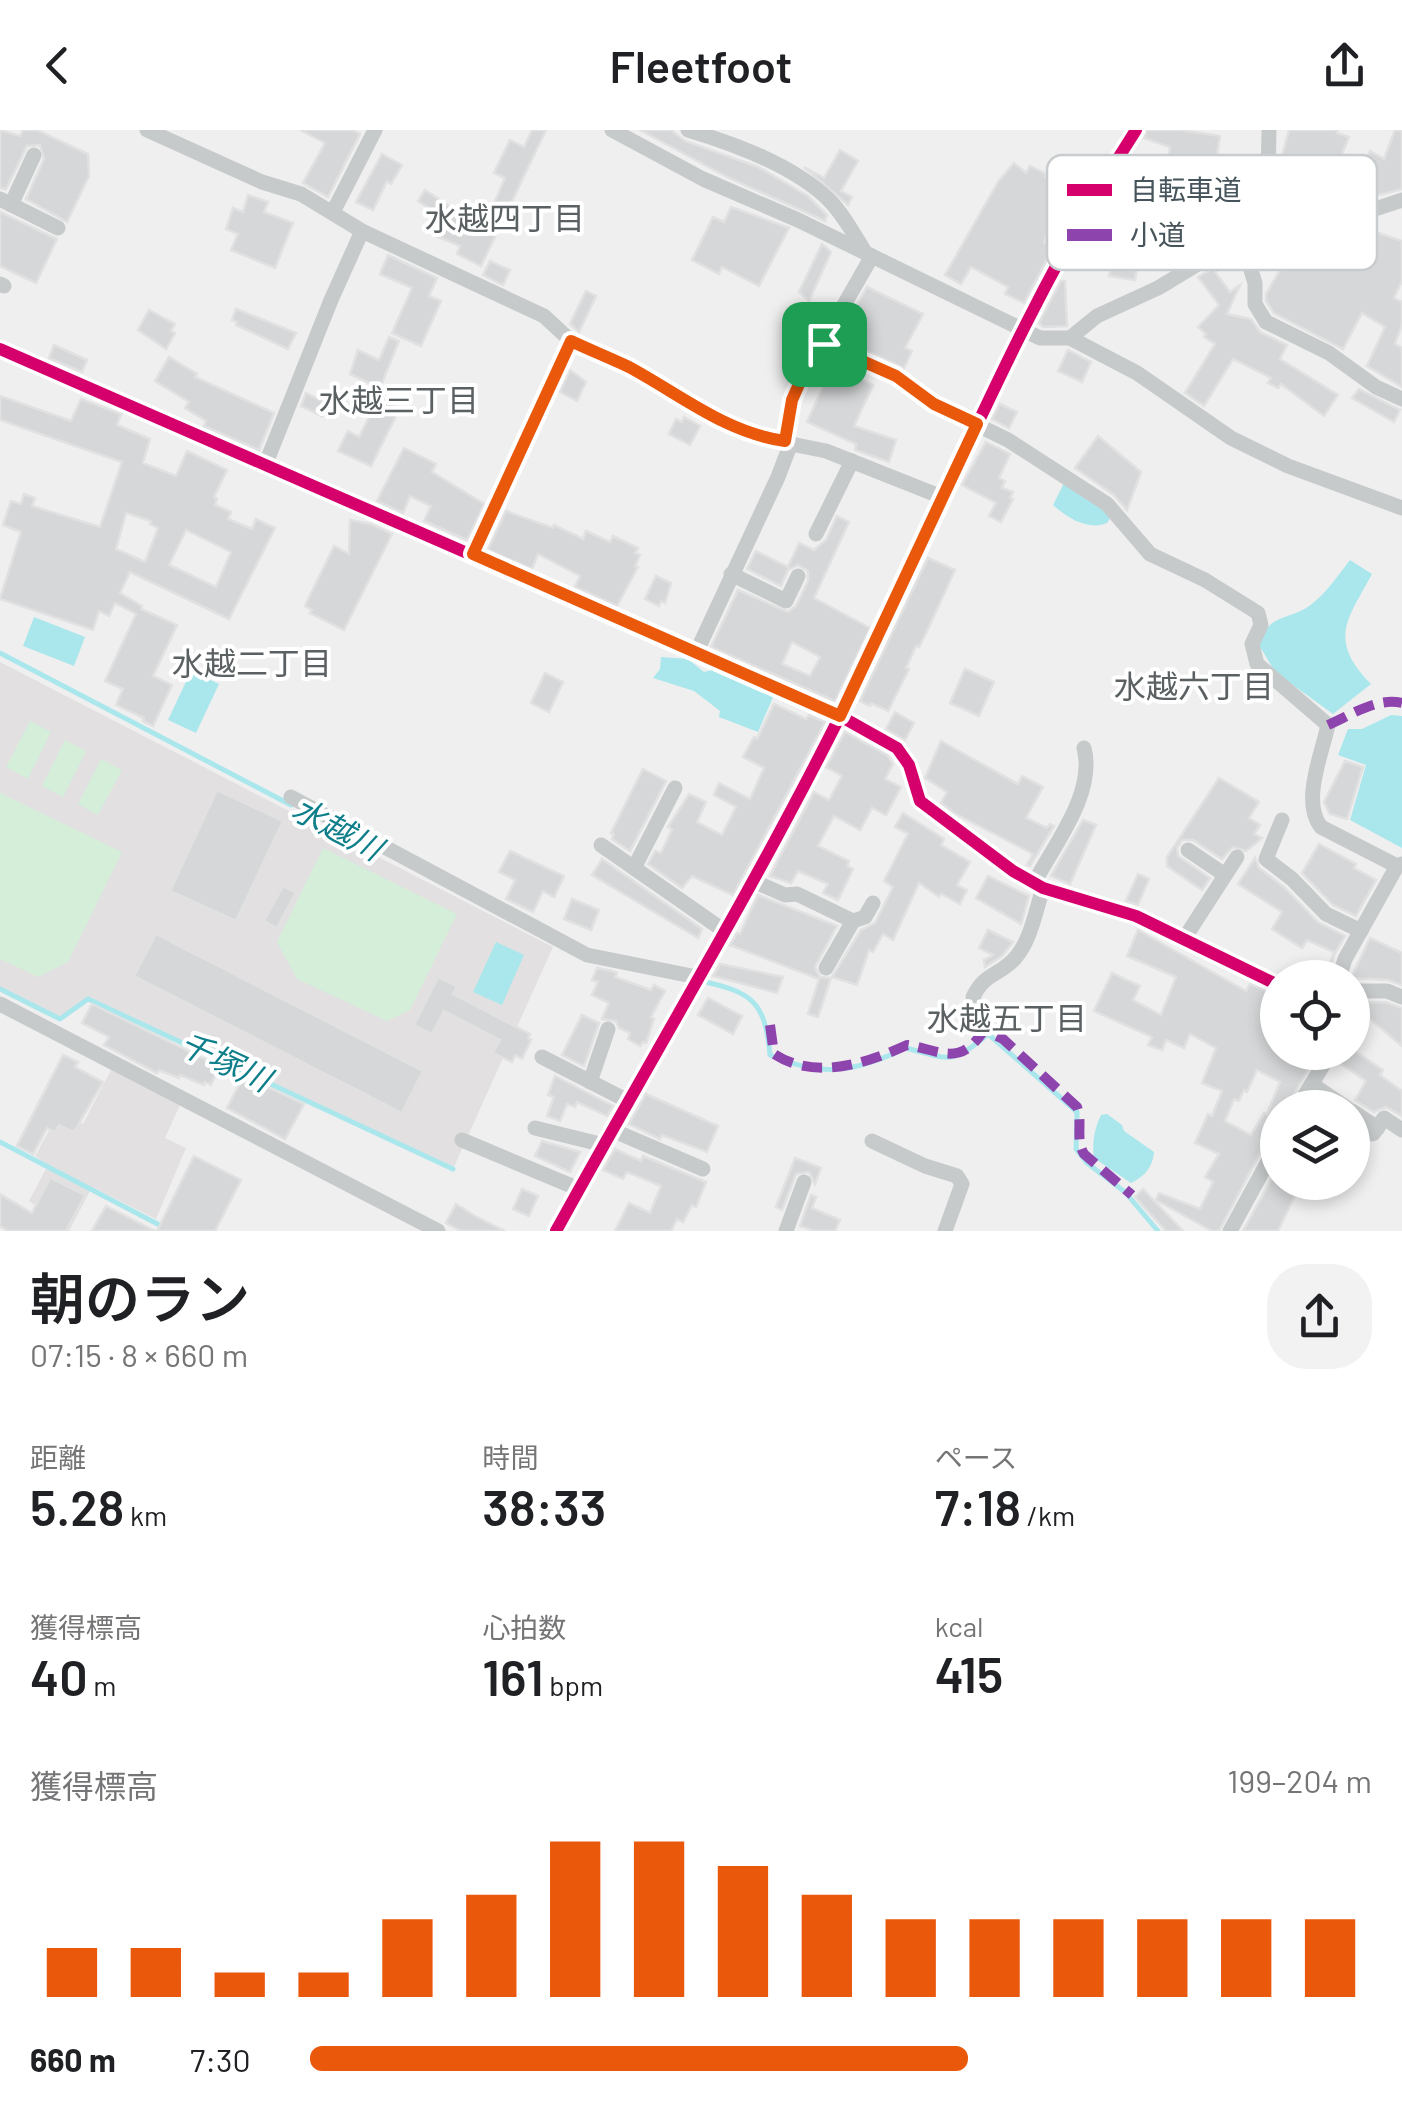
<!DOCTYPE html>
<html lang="ja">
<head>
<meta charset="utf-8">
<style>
	body { margin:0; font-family:Barlow,"Noto Sans JP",sans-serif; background:#f2f2f2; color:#202124; height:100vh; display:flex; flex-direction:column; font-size:38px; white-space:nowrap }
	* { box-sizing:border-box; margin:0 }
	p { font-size:32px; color:#757577 }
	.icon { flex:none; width:55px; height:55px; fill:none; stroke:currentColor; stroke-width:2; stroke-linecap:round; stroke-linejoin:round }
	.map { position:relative; height:1101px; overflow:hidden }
	.panel { display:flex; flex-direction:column; background:#fff; flex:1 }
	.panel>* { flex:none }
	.tools { position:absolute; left:1260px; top:830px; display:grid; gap:20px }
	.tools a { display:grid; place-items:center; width:110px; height:110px; border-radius:50%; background:#fff; box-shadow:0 5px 15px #0003; font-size:50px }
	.pin { position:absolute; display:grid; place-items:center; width:85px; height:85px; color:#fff; margin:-42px; border-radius:20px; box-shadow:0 5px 15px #0006 }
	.round { display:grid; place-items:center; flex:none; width:105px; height:105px; border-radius:40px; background:#f2f2f2 }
	.headline { display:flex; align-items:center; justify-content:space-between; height:170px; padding:0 30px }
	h1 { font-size:55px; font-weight:600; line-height:75px }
	.metrics { display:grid; grid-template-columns:repeat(3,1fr); gap:15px; height:170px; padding:10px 30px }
	.metrics div { display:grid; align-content:center }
	.metrics b { font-size:50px; font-weight:600 }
	.metrics small { font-size:28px; font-weight:400 }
	.metrics p { font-size:28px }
	.chart { height:280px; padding:20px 30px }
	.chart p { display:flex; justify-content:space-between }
	.chart svg { width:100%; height:180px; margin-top:10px; stroke:#ea580c; stroke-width:6 }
	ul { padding:0 30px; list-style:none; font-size:32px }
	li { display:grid; grid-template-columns:160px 120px 1fr; align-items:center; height:75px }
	li i { height:25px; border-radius:12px; background:#ea580c }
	header { display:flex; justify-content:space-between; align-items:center; height:130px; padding:0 30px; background:#fff; font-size:45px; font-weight:600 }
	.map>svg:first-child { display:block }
	.education { fill:#e2e0e1 }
	.green { fill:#d4eeda }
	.water { fill:#a9e7ec }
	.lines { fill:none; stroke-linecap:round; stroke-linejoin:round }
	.stream { stroke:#a9e7ec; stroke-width:5 }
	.building { fill:#d6d7d8; stroke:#e1e1e2; stroke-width:2.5; fill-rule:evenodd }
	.minor { stroke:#c7cacb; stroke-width:15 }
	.quiet { stroke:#8e44ad; stroke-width:10; stroke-dasharray:20 10; stroke-linecap:butt }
	.cycleway-casing { stroke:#fff; stroke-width:19 }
	.cycleway { stroke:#d6006c; stroke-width:12 }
	.route-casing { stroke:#fff; stroke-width:20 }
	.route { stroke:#ea580c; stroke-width:12 }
	.labels { text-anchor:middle; stroke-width:8; stroke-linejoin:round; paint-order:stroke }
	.neighbourhood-label { font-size:32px; fill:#5b6063; stroke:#fff }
	.water-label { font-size:32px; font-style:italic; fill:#0e7f8a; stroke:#fff }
	.key { fill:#fff; stroke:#c8ccce; stroke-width:2.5 }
	.key-label { font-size:28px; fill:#46545b }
</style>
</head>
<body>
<header><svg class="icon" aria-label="back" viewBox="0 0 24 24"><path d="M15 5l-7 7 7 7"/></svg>Fleetfoot<svg class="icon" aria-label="share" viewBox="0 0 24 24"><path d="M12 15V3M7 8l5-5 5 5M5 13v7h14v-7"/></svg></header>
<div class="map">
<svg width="1402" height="1101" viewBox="0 0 1402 1101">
	<rect width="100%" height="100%" fill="#f0efef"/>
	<!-- education -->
	<g class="education">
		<polygon points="0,532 553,817 453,1039 88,869 60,889 0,858"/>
		<polygon points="111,940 180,975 165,1008 186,1018 156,1089 92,1057 69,1101 32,1101 42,1080 29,1071 48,1035 35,1026 60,981 83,994"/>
	</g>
	<!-- green -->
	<g class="green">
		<polygon points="30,591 51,602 28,649 6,637"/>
		<polygon points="65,610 86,621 63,667 42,656"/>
		<polygon points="101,629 122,640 98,685 78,674"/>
		<polygon points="0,663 122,722 68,832 38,847 0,829"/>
		<polygon points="323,718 457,784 410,880 387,891 297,849 277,812"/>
	</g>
	<!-- water -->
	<g class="water">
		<path d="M1064 353 1112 385 1107 393C1089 401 1067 388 1053 375Z"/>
		<path d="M1350 430 1372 444C1348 489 1327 509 1371 554L1333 584 1275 542 1259 515C1269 481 1290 492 1313 473 1328 461 1339 444 1350 430Z"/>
		<polygon points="34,487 85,507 74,536 23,516"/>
		<polygon points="661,527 688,529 704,542 712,540 774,565 758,602 719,587 720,581 694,561 653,548 660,539"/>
		<polygon points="191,541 219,554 196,603 168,590"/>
		<polygon points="1391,585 1402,586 1402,718 1350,690 1366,635 1338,625 1348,599 1362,599"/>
		<polygon points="496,812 524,825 502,875 473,862"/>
		<path d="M1107 984 1122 995 1124 1001 1154 1022C1153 1037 1144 1047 1131 1053L1094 1028C1092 1014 1094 999 1101 985Z"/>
	</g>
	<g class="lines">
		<!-- stream -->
		<g class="stream">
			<polyline points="0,523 291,675"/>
			<path d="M701 851C751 862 765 870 770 925 823 948 855 942 906 918 951 930 951 935 988 904L1077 982 1076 1019 1087 1033 1125 1062 1158 1101"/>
			<polyline points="0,859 60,889 88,869 453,1039"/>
			<polyline points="0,1012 171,1101"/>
		</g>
	</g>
	<!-- building -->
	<g class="building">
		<polygon points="0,0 20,6 23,0 37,0 88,24 89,46 67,92 26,69 44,29 40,15 27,16 6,59 0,58"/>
		<polygon points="300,0 353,0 360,4 328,67 303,53 325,13"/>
		<polygon points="532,0 546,0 481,136 457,124 460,116 438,107 446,89 418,71 425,60 476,94 483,77 491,80 505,48 494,43 510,10 524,17"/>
		<polygon points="640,0 671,0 685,11 758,37 808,66 827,85 825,91 727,47"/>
		<polygon points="1147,0 1180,0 1220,6 1213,48 1192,45 1184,55 1189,65 1211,70 1207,115 1179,132 1167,132 1167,138 1161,137 1161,140 1137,138 1135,150 1109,146 1116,106 1091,96 1118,51 1154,60 1155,50 1166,51 1170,17 1144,8"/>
		<polygon points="1289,0 1338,0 1337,3 1349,7 1342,24 1365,31 1370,21 1384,29 1395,0 1402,0 1402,59 1363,69 1366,54 1324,41 1320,55 1320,79 1279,85 1280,33"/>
		<polygon points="840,20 858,31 841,61 852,67 848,75 804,37 824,48"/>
		<polygon points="382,24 402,35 391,54 387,51 373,80 356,72"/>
		<polygon points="1014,33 1026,43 1030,36 1046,44 1045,47 1065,55 1044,112 1054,116 1024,173 1005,164 1008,157 971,137 961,154 945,145 998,52"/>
		<polygon points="248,65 268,72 264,82 293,93 275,138 231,120 238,104 226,99 233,78 243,82"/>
		<polygon points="731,77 789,98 759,156 722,137 719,144 692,130 713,87 724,92"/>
		<polygon points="0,82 57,109 36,153 0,136"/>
		<polygon points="1373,91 1373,101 1402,111 1402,151 1394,168 1402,172 1402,195 1395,214 1402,218 1402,257 1367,236 1385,197 1362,183 1343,219 1274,183 1266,171 1266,164 1280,140 1301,136 1316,113 1330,121 1329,100"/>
		<polygon points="822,114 831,122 809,171 799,162"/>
		<polygon points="388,125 437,148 429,166 441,171 421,216 392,203 412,158 380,144"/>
		<polygon points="490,131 510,140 503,155 483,145"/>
		<polygon points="1218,135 1222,137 1215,142 1230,162 1240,155 1227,184 1251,189 1260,202 1287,215 1280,229 1338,265 1324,286 1281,254 1278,258 1268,253 1271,248 1233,229 1204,276 1185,263 1215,214 1204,207 1206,204 1198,197 1219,175 1198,147"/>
		<polygon points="1061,151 1065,151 1067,196 1043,197 1039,193"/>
		<polygon points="867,157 923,184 905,218 912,221 904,238 838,208"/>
		<polygon points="586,161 596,166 579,202 570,194"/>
		<polygon points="236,179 296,203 288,219 236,195 237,192 232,190"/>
		<polygon points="149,180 175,194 171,201 175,203 166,219 138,200"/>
		<polygon points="389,207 399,211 380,258 350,244 358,220 379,230"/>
		<polygon points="54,215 87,230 82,242 49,228"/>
		<polygon points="1068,220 1091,232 1082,252 1058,241"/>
		<polygon points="169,227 197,244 195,247 274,283 259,320 204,296 206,291 185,278 189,272 155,251"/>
		<polygon points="828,233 873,255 854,296 896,310 889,332 855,320 856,314 807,292 823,257 818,254"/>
		<polygon points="570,240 586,252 577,271 560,262"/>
		<polygon points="1359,259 1400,280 1394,292 1352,268"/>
		<polygon points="306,263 328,274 322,286 301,276"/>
		<path d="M0 266 71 291 81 269 121 284 117 295 150 309 143 333 176 346 187 321 227 340 214 367 217 369 215 375 231 382 228 389 252 399 256 389 275 398 229 489 130 442 120 463 142 476 141 479 177 495 153 546 172 555 153 596 143 591 144 588 116 575 123 559 105 551 136 484 115 473 109 486 99 481 93 500 0 469 21 402 3 395 11 371 21 374 24 364 35 368 32 376 100 397 122 332 0 290ZM126 383 151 391 150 394 158 398 145 432 116 419ZM186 400 231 422 216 457 169 435Z"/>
		<polygon points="379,267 400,278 371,336 338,321 348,301 359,307"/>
		<polygon points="1000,274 1017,282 1009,298 992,289"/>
		<polygon points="684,287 700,296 690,315 669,304 676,289 682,292"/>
		<polygon points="1098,306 1141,342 1127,380 1114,365 1075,338"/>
		<polygon points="986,312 1010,324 999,348 1005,351 1002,358 1013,362 1010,368 1013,369 1001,392 989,386 996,373 962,355"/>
		<polygon points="404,318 436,334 432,342 484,374 467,410 424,391 431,376 410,366 403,383 377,371"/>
		<polygon points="506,381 553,398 554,395 583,409 586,401 610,412 613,406 638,418 635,423 640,425 635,436 638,437 617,476 575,457 580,446 538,424 532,439 488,420"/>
		<path d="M837 386 849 392 814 468 870 498 835 571 711 517 738 460 788 482 796 476 808 451V441L798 435 788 440 781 456 747 439 756 421 788 437 799 413 814 420 826 410ZM792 512 820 527 810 546 782 534Z"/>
		<polygon points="350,390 371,394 392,404 344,500 310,483 312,480 305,476 334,416 349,424"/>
		<polygon points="928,428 955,440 928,499 919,517 916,516 906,538 909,539 888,581 871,573 870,576 860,571"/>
		<polygon points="656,446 671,453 665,473 661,471 659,476 645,469"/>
		<polygon points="965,539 994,552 979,586 950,573"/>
		<polygon points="545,543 563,552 549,582 531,573"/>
		<polygon points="774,574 806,589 809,585 825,592 733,765 692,746 682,758 648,734 655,721 661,723 672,699 668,697 689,664 706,672 697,692 722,705 736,677 714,665 719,653 750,669 764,638 743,627 754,607 757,609"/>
		<polygon points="895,582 914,593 905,610 886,599"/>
		<polygon points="845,602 888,626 893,634 885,649 901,657 886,685 872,678 860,700 834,686 818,716 849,731 847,736 853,739 838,770 823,763 828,754 798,741 791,753 770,746 814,662 829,670 842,646 826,637"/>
		<polygon points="941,611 1018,654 1022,646 1043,657 1026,688 1047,698 1050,694 1054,696 1030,736 1027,735 1033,724 956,684 941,673 947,662 925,648"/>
		<polygon points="1345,631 1363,637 1347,689 1330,684 1324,672"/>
		<polygon points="643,639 666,651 630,721 612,709 614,704 611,703"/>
		<polygon points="1219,648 1259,672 1249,688 1260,695 1254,704 1262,708 1246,721 1233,717 1222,729 1193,710 1182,710 1177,718 1178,726 1210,748 1202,760 1167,736 1167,727"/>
		<polygon points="217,660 283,691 236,791 170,761"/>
		<polygon points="903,683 944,709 941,715 970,732 957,755 967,760 960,774 941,764 939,767 919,753 893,810 883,804 873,822 869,820 857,855 832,847 861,800 875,793 893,757 884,751 908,704 895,697"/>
		<polygon points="1083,690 1096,695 1070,754 1051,746"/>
		<polygon points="1319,714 1356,734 1354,738 1376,750 1356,786 1333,775 1302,743"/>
		<polygon points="510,721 564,746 554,767 543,761 533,782 506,769 515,750 499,742"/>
		<polygon points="1255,728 1259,738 1284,757 1318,792 1345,806 1334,825 1328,848 1325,848 1334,822 1307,810 1302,818 1272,799 1282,782 1238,754"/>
		<polygon points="602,729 702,799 698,808 592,745"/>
		<polygon points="1138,744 1149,749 1138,775 1126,771"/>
		<polygon points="988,746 1029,766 1021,794 976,768"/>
		<polygon points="283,756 296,762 277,798 264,791"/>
		<polygon points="758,765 837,796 815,837 820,847 831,848 818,887 808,884 819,849 730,815 737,803 740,804"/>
		<polygon points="572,769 599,780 591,800 564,789"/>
		<polygon points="988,800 1013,812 1002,826 985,837 984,830 993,825 979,818"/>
		<path d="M1138 800 1246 861 1250 854 1278 866V922H1318L1286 978H1278V1002L1268 1008 1219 1101H1212L1156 1070 1159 1063 1200 1079 1213 1052 1205 1047 1219 1024 1195 1013 1208 984 1212 986 1222 961 1202 953 1216 918 1190 904 1184 918 1166 910 1162 920 1148 915 1152 907 1094 881 1112 843 1140 856 1133 870 1161 885 1176 847 1127 826ZM1257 940 1280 952 1267 984 1264 983 1251 1005 1225 991 1234 969 1239 971 1244 960 1247 962Z"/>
		<polygon points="156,804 423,941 402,983 134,846"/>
		<polygon points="1370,808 1402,823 1402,855 1388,850 1351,848"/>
		<polygon points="720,834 783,847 777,863 713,846"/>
		<polygon points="597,838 612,841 617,843 615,847 651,860 654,855 665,861 651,887 654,889 646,913 643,912 640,916 628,909 630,903 619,898 616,891 602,889 609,873 592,865 598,852 592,850"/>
		<polygon points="438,847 457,856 453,864 530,904 528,908 531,910 522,929 515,925 512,932 493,923 500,910 444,881 432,904 414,895"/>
		<polygon points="708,868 742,886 733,904 698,885"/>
		<polygon points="1352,872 1385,872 1402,878 1402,916 1370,889 1352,902"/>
		<polygon points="92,874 219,936 211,955 205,952 204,955 180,945 179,948 159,940 157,943 104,915 109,907 82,893"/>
		<polygon points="582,885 599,893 584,936 562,925"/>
		<polygon points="1342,922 1356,922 1383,940 1380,945 1402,961 1402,986 1386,977 1374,982 1355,970 1366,951 1338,932"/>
		<polygon points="63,925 78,932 75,937 103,952 74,1002 59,995 55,1002 47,998 33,1024 17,1016"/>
		<polygon points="244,946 304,974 285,1009 227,978"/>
		<polygon points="555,946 613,976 607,986 577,972 575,977 567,974 560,991 547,986 554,967 548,965"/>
		<polygon points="646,964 718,996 707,1022 662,1005 660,1009 629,994"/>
		<polygon points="542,1011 580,1022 570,1042 535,1026"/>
		<polygon points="615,1019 641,1031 643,1026 706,1052 696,1077 692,1075 683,1092 677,1089 671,1101 615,1101 629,1073 650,1083 661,1056 627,1042 623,1049 603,1040"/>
		<polygon points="194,1026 241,1050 215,1101 157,1101"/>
		<polygon points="795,1028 821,1038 815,1054 809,1042 796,1044 782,1080 776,1077"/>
		<polygon points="1278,1037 1278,1052 1290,1052 1299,1057 1278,1101 1243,1101"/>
		<polygon points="50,1048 85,1065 66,1101 8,1101 0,1096 0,1064 32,1083"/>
		<polygon points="522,1059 538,1066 529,1086 513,1079"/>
		<polygon points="1143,1059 1183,1101 1166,1101 1135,1067"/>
		<polygon points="811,1065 816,1067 812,1078 840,1090 835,1101 815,1101 800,1096"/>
		<polygon points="456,1074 475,1086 505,1101 461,1101 446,1093"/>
		<polygon points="106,1076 155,1101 92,1101"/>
	</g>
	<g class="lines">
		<!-- minor -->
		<g class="minor">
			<polyline points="147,0 262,52 301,64 362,101 544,186 571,211 630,238 682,271 756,307 826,321 942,367"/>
			<polyline points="612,0 703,49 798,90 1040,208 1070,208 1097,186 1158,158 1241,108 1281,96 1357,85 1402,70"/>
			<path d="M688 0C735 14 793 35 829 70 843 84 854 104 865 122"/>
			<polyline points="1195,56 1224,61"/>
			<polyline points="0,69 58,98"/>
			<polyline points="11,75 34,25"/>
			<polyline points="333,82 375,0"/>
			<polyline points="1267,101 1269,0"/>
			<polyline points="1241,108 1255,153 1255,174 1266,192 1329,223 1376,257 1402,269"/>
			<polyline points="1218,122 1226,33"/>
			<polyline points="0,154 4,156"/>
			<polyline points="828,203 872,126"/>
			<polyline points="1070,208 1137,243 1231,308 1288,336 1402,378"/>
			<polyline points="0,219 840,586 897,618 909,635 920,671 1013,741 1043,758 1136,786 1278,855"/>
			<path d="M785 311 792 270 815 218 825 214 895 246 934 274 1008 310 1107 374 1150 424 1205 450 1258 483 1261 495 1252 514 1257 534 1328 595C1322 624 1301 672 1321 697L1397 736"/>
			<polyline points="266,333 331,170 362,101"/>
			<polyline points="816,404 852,331"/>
			<polyline points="473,425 571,211"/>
			<polyline points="731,444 786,471 798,446"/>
			<polyline points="696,523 778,347 791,313"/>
			<polyline points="291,667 587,825 697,847"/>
			<polyline points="1282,690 1266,729 1292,749 1326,784 1361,801"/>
			<polyline points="601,715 723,800"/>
			<polyline points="1188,720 1225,745"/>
			<polyline points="634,738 675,658"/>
			<polyline points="751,750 785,765 797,764 853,791 865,787 873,773"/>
			<path d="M1034 753C1054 715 1096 663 1084 618"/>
			<polyline points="1184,809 1237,727"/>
			<polyline points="826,838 853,791"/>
			<polyline points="1339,848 1345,829 1397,736 1402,734"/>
			<polyline points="1352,861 1387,861 1402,867"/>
			<polyline points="0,874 438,1101"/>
			<path d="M984 900 973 867C984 845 992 848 1009 834 1030 817 1035 783 1043 758"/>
			<polyline points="542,927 628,971"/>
			<polyline points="590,952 608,899"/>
			<polyline points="1313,955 1347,978"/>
			<polyline points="1297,978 1331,922"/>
			<polyline points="1352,981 1378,998"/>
			<polyline points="535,998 604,1015"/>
			<polyline points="612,1000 703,1039"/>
			<polyline points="1373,1004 1384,988 1402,1000"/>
			<polyline points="462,1010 579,1059"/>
			<polyline points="872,1011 925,1036 957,1046 962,1054 945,1101"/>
			<path d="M556 1101C650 930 753 760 840 586 938 390 1016 185 1136 0"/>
			<polyline points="786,1101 804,1052"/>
			<polyline points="1230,1101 1278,1013"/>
		</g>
		<!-- quiet -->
		<g class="quiet">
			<path d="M1328 595C1351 585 1377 567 1402 573"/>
			<path d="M770 895 774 924C815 951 867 933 907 915 940 920 960 938 984 900L1003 909 1077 977C1083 992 1075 1009 1084 1024L1132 1065"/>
		</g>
		<!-- cycleway casing -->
		<g class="cycleway-casing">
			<g id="cycleway">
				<polyline points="0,219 840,586 897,618 909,635 920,671 1013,741 1043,758 1136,786 1278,855"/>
				<path d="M556 1101C650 930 753 760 840 586 938 390 1016 185 1136 0"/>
			</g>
		</g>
		<!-- cycleway -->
		<use href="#cycleway" class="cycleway"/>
	</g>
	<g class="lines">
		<!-- route casing -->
		<g class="route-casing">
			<path id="route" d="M571 211C590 220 610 228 629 237 681 265 726 303 785 311L792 270 815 218 824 214 896 246 934 274 977 294 840 586 473 424Z"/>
		</g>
		<!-- route -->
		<use href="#route" class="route"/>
	</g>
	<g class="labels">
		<!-- neighbourhood labels -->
		<g class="neighbourhood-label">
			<text x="505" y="100">水越四丁目</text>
			<text x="399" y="282">水越三丁目</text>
			<text x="252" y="545">水越二丁目</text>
			<text x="1194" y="568">水越六丁目</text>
			<text x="1007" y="900">水越五丁目</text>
		</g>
		<!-- water labels -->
		<g class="water-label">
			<text transform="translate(337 699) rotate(28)" y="11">水越川</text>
			<text transform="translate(225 932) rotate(25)" y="11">千塚川</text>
		</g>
	</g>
	<!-- legend -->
	<rect x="1047" y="25" width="330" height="115" rx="15" class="key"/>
	<rect x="1067" y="54" width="45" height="12" fill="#d6006c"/>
	<rect x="1067" y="99" width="45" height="12" fill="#8e44ad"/>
	<g class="key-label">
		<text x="1130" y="70">自転車道</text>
		<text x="1130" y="115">小道</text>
	</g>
</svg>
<div class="tools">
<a><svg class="icon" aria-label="locate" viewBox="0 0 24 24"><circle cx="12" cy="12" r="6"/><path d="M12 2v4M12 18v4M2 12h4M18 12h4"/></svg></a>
<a><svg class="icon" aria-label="layers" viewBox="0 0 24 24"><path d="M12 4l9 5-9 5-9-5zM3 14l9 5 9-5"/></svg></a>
</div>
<div class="pin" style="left:824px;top:214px;background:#1e9e55"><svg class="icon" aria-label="arrive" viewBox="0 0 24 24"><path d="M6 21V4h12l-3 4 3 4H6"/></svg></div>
</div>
<section class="panel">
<div class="headline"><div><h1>朝のラン</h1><p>07:15 · 8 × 660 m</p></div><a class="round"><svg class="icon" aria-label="share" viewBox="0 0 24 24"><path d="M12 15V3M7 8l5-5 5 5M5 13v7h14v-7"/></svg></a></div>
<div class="metrics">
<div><p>距離</p><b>5.28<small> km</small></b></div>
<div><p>時間</p><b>38:33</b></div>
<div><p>ペース</p><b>7:18<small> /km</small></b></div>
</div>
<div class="metrics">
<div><p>獲得標高</p><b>40<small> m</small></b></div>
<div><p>心拍数</p><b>161<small> bpm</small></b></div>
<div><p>kcal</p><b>415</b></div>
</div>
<div class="chart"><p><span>獲得標高</span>199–204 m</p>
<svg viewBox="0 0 160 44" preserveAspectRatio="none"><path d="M5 44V32M15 44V32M25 44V38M35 44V38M45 44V25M55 44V19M65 44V6M75 44V6M85 44V12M95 44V19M105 44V25M115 44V25M125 44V25M135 44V25M145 44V25M155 44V25"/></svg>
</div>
<ul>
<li><b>660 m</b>7:30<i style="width:62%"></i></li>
</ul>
</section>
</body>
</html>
